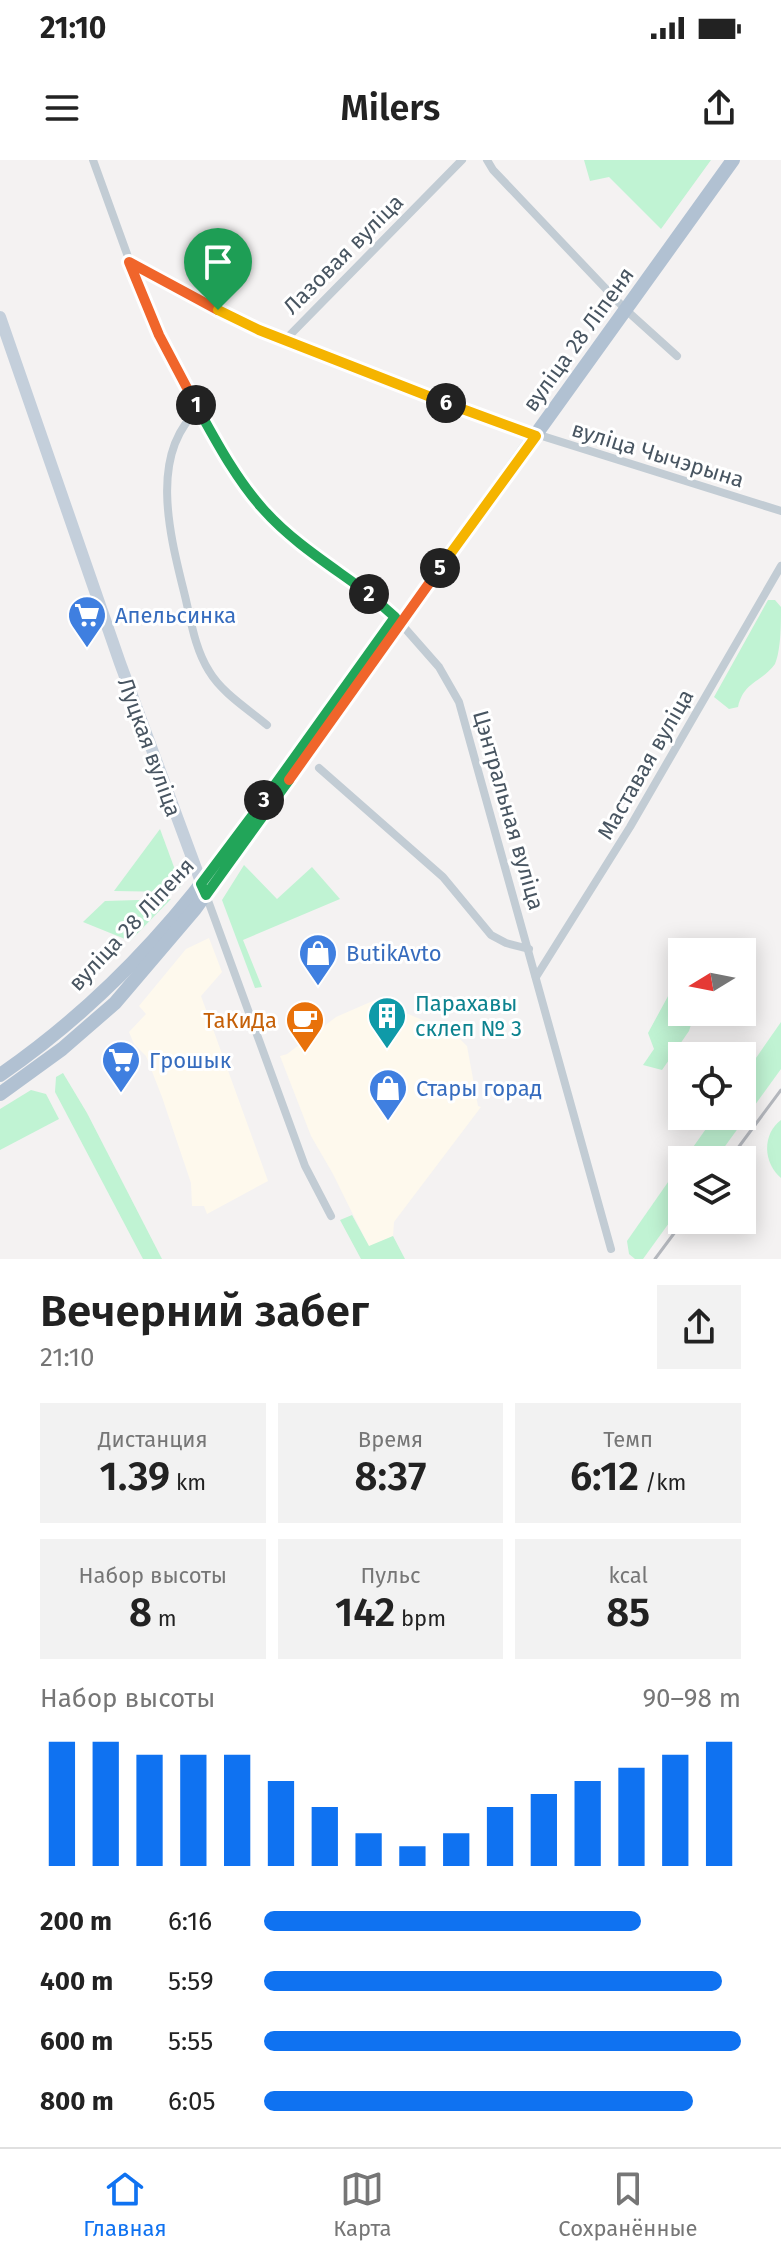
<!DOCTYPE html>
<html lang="ru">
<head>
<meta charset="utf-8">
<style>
	body { margin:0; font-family:"Fira Sans",sans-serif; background:#f2f2f2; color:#222; height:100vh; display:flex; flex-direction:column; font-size:30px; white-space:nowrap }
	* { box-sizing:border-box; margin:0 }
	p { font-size:26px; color:#767676 }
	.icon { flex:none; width:44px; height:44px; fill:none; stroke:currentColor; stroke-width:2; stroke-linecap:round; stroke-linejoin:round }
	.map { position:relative; height:1099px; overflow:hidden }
	.panel { display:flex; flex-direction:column; background:#fff; flex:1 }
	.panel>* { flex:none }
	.needle { width:52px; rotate:260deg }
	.fabs { position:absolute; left:668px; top:778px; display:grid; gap:16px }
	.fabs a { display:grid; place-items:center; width:88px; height:88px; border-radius:0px; background:#fff; box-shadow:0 4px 20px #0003; font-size:40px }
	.pin { position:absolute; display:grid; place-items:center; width:68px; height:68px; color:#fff; margin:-82px -34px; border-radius:50% 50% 50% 0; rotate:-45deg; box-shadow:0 0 8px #0007 }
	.pin .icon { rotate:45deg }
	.km { position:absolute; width:40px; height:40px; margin:-20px; border-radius:50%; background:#222; color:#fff; font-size:22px; line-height:40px; text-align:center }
	.round { display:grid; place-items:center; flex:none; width:84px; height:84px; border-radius:0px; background:#f2f2f2 }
	.overview { display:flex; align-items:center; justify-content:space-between; height:136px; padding:0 40px }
	h1 { font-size:44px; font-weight:600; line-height:60px }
	.figures { display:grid; grid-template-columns:repeat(3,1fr); gap:12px; height:136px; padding:8px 40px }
	.figures div { display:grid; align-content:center; border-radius:0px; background:#f2f2f2; text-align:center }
	.figures b { font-size:40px; font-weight:600 }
	.figures small { font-size:22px; font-weight:400 }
	.figures p { font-size:22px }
	.chart { height:224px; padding:16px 40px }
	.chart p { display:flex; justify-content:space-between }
	.chart svg { width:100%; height:144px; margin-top:8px; stroke:#0f72f1; stroke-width:6 }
	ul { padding:0 40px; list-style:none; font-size:26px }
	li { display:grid; grid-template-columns:128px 96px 1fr; align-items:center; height:60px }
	li i { height:20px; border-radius:10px; background:#0f72f1 }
	.status { display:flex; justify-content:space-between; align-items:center; height:56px; padding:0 40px; background:#fff; direction:ltr }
	.status svg { height:22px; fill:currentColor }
	header { display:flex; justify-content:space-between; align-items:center; height:104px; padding:0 40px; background:#fff; font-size:36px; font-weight:600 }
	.dock { display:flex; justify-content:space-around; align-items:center; height:112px; border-top:2px solid #e0e0e0; background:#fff; font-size:22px; color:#767676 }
	.dock a { display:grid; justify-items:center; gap:4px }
	.dock .on { color:#0f72f1 }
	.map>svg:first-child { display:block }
	.commercial { fill:#fef9ed }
	.green { fill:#c0f3d3 }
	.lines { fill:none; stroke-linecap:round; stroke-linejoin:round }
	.street { stroke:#c2ccd4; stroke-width:8 }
	.secondary { stroke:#c4cfdb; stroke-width:12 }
	.primary { stroke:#b1c1d2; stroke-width:14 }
	.rail { stroke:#b4b7bd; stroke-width:3 }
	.split-1-casing { stroke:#fff; stroke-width:16 }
	.split-2-casing { stroke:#fff; stroke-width:16 }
	.split-3-casing { stroke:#fff; stroke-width:16 }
	.split-4-casing { stroke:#fff; stroke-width:16 }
	.split-5-casing { stroke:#fff; stroke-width:16 }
	.split-6-casing { stroke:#fff; stroke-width:16 }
	.split-7-casing { stroke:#fff; stroke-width:16 }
	.split-1 { stroke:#f0652b; stroke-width:10 }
	.split-2 { stroke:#22a559; stroke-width:10 }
	.split-3 { stroke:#22a559; stroke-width:10 }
	.split-4 { stroke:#22a559; stroke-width:10 }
	.split-5 { stroke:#f0652b; stroke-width:10 }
	.split-6 { stroke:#f5b400; stroke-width:10 }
	.split-7 { stroke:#f5b400; stroke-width:10 }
	.labels { text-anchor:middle; stroke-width:6; stroke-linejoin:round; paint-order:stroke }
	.street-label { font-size:22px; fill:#485561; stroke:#fff }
	.shop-label { font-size:22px; fill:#366cbe; stroke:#fff; text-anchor:start }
	.culture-label { font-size:22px; fill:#0d838f; stroke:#fff; text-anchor:start }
	.food-label { font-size:22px; fill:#c56008; stroke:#fff; text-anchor:end }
</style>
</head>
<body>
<div class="status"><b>21:10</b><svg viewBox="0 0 49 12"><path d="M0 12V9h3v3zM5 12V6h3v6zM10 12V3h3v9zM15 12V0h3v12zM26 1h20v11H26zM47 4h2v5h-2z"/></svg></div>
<header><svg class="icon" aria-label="menu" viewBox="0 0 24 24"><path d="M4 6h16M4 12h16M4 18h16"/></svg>Milers<svg class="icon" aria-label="share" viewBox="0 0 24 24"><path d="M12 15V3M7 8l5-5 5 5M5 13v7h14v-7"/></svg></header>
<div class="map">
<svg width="781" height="1099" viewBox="0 0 781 1099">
	<rect width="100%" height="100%" fill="#f4f2f2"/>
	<!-- commercial -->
	<g class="commercial">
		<polygon points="209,778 222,812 201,836 268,1021 207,1054 204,1046 192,1046 191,1023 162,937 146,896 134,884 129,872 146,854 139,846 186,789"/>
		<polygon points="375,840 439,867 438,871 460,879 467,886 478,946 481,947 394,1062 393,1076 369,1087 333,1014 311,976 280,896 287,894 336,857"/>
	</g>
	<!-- green -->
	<g class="green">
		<polygon points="584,0 711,0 661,69 609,17 590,21"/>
		<path d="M768 440H775L781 447C781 464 781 490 775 504 761 523 744 521 738 547L729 549 714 537Z"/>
		<polygon points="160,669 181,726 175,732 114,731"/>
		<polygon points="244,705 277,739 312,707 340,739 243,780 262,827 255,828 222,740"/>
		<polygon points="171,739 130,781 83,762 105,741"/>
		<polygon points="684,789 688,792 682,792 682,852 695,852 689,871 662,910 643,905 654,889 648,873 673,827 676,801"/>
		<polygon points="781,862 781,909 715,1000 684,1000 715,956 742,956 742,918"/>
		<polygon points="63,913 87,953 162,1099 143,1099 55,932 56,917"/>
		<polygon points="31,930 46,934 59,959 0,990 0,949"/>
		<path d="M781 960V1018C763 1003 762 974 781 960Z"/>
		<polygon points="682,1002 682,1045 643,1099 635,1099 629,1094 627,1081"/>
		<polygon points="352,1055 369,1086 393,1076 405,1099 361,1099 340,1060"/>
	</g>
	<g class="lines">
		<!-- street -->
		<g class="street">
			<polyline points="93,0 148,152 199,249 248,332 278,365 395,457 439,507 459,542 611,1089"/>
			<polyline points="487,0 493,10 626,150 677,196"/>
			<polyline points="129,103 259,170 485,258 781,351"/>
			<polyline points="285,180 462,0"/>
			<path d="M199 249C147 294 171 379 185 436 191 461 195 489 209 511 222 533 248 549 267 565"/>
			<polyline points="319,608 443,717 491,775 506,783 529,789"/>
			<polyline points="206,735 305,1006 331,1056"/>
			<polyline points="536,817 630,667 781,406"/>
		</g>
		<!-- secondary -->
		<polyline class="secondary" points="0,157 120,503 204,730"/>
		<!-- primary -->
		<g class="primary">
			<path d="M0 915C90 853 169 771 232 683"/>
			<polyline points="0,934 62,889 115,843 195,749 733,0"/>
		</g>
		<!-- rail -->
		<g class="rail">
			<polyline points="729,1000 781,930"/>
			<polyline points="655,1099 684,1060"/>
		</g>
	</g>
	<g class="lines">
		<!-- split-1 casing -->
		<g class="split-1-casing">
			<polyline id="split-1" points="196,245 159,175 129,102 218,150"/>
		</g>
		<!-- split-2 casing -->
		<g class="split-2-casing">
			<path id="split-2" d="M196 245C216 281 236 319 263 349 293 383 333 407 369 434"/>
		</g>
		<!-- split-3 casing -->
		<g class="split-3-casing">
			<polyline id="split-3" points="264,640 395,457 369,434"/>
		</g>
		<!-- split-4 casing -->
		<g class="split-4-casing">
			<polyline id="split-4" points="264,640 201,724 206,735 289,620"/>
		</g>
		<!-- split-5 casing -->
		<g class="split-5-casing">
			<polyline id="split-5" points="289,620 440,408"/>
		</g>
		<!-- split-6 casing -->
		<g class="split-6-casing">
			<polyline id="split-6" points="440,408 536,276 446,243"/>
		</g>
		<!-- split-7 casing -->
		<g class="split-7-casing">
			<polyline id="split-7" points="218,150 259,170 446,243"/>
		</g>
		<!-- split-1 -->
		<use href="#split-1" class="split-1"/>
		<!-- split-2 -->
		<use href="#split-2" class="split-2"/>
		<!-- split-3 -->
		<use href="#split-3" class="split-3"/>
		<!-- split-4 -->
		<use href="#split-4" class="split-4"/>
		<!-- split-5 -->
		<use href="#split-5" class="split-5"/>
		<!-- split-6 -->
		<use href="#split-6" class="split-6"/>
		<!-- split-7 -->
		<use href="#split-7" class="split-7"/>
	</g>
	<!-- icons -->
	<defs>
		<g id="supermarket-pin" transform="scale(2)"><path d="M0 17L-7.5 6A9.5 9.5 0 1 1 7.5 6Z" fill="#3f7fe0" stroke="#fff"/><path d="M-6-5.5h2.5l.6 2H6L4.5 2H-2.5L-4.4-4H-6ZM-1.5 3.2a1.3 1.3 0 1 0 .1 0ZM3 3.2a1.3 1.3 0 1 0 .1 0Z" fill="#fff"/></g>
		<g id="shop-pin" transform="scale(2)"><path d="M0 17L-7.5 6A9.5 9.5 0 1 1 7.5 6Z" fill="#3f7fe0" stroke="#fff"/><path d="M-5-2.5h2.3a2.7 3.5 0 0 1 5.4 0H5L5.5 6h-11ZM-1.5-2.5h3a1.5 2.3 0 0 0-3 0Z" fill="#fff"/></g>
		<g id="building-pin" transform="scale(2)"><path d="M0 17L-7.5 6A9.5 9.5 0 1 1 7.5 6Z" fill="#0f9aa8" stroke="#fff"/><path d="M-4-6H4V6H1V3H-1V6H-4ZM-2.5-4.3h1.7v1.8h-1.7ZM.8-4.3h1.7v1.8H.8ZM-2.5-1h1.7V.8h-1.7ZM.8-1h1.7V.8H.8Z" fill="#fff"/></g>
		<g id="cafe-pin" transform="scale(2)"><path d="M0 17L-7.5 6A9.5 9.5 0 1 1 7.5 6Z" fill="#e8710a" stroke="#fff"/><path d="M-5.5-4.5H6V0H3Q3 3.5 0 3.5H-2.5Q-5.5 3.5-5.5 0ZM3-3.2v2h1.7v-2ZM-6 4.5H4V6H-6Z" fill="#fff"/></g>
	</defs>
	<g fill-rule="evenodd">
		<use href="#supermarket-pin" x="87" y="455"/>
		<use href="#shop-pin" x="318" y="793"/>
		<use href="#building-pin" x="387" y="856"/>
		<use href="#cafe-pin" x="305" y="860"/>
		<use href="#supermarket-pin" x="121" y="900"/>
		<use href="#shop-pin" x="388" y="928"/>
	</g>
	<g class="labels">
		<!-- street labels -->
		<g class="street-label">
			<text transform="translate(343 94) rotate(-45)" y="8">Лазовая вуліца</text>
			<text transform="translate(578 179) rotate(-54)" y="8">вуліца 28 Ліпеня</text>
			<text transform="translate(658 294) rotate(17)" y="8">вуліца Чычэрына</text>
			<text transform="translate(150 587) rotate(70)" y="8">Луцкая вуліца</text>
			<text transform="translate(645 604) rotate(-60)" y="8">Маставая вуліца</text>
			<text transform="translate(509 650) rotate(74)" y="8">Цэнтральная вуліца</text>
			<text transform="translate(131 764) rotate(-47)" y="8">вуліца 28 Ліпеня</text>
		</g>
		<!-- shop labels -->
		<g class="shop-label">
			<text x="115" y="463">Апельсинка</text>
			<text x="346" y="801">ButikAvto</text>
			<text x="149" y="908">Грошык</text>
			<text x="416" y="936">Стары горад</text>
		</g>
		<!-- culture labels -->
		<g class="culture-label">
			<text x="415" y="851">Парахавы<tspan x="415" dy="25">склеп № 3</tspan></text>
		</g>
		<!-- food labels -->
		<g class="food-label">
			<text x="277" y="868">ТаКиДа</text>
		</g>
	</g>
</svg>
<div class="fabs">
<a><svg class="needle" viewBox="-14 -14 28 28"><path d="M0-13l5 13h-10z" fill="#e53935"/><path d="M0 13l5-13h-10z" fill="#767676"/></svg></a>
<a><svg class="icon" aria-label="locate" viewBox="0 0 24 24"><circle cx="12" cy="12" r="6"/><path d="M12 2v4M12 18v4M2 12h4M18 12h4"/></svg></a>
<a><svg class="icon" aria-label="layers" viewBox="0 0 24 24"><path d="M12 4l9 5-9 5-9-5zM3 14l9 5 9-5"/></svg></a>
</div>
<div class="pin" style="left:218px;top:150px;background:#1e9e55"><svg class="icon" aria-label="arrive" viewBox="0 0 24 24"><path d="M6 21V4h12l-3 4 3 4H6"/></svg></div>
<b class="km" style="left:196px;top:245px">1</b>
<b class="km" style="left:369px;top:434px">2</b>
<b class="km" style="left:264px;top:640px">3</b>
<b class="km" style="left:440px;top:408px">5</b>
<b class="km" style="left:446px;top:243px">6</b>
</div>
<section class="panel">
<div class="overview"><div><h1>Вечерний забег</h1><p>21:10</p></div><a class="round"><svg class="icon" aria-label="share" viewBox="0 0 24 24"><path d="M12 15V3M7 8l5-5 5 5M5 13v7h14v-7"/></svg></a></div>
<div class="figures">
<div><p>Дистанция</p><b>1.39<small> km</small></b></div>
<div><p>Время</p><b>8:37</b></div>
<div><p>Темп</p><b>6:12<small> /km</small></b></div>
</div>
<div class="figures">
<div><p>Набор высоты</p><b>8<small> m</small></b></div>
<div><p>Пульс</p><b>142<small> bpm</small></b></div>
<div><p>kcal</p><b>85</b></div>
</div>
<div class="chart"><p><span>Набор высоты</span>90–98 m</p>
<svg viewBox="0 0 160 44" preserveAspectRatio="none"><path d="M5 44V6M15 44V6M25 44V10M35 44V10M45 44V10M55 44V18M65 44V26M75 44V34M85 44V38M95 44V34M105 44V26M115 44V22M125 44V18M135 44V14M145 44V10M155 44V6"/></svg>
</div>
<ul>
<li><b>200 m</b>6:16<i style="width:79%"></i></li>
<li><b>400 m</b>5:59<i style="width:96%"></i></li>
<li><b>600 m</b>5:55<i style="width:100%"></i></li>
<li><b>800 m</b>6:05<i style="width:90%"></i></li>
</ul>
</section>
<nav class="dock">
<a class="on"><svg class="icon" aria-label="home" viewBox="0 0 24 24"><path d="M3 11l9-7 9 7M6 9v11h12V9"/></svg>Главная</a>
<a><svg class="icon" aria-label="map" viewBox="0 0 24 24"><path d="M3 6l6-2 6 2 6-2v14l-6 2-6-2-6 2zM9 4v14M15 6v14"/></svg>Карта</a>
<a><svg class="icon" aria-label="saved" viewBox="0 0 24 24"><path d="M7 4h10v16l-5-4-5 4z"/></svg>Сохранённые</a>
</nav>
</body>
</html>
